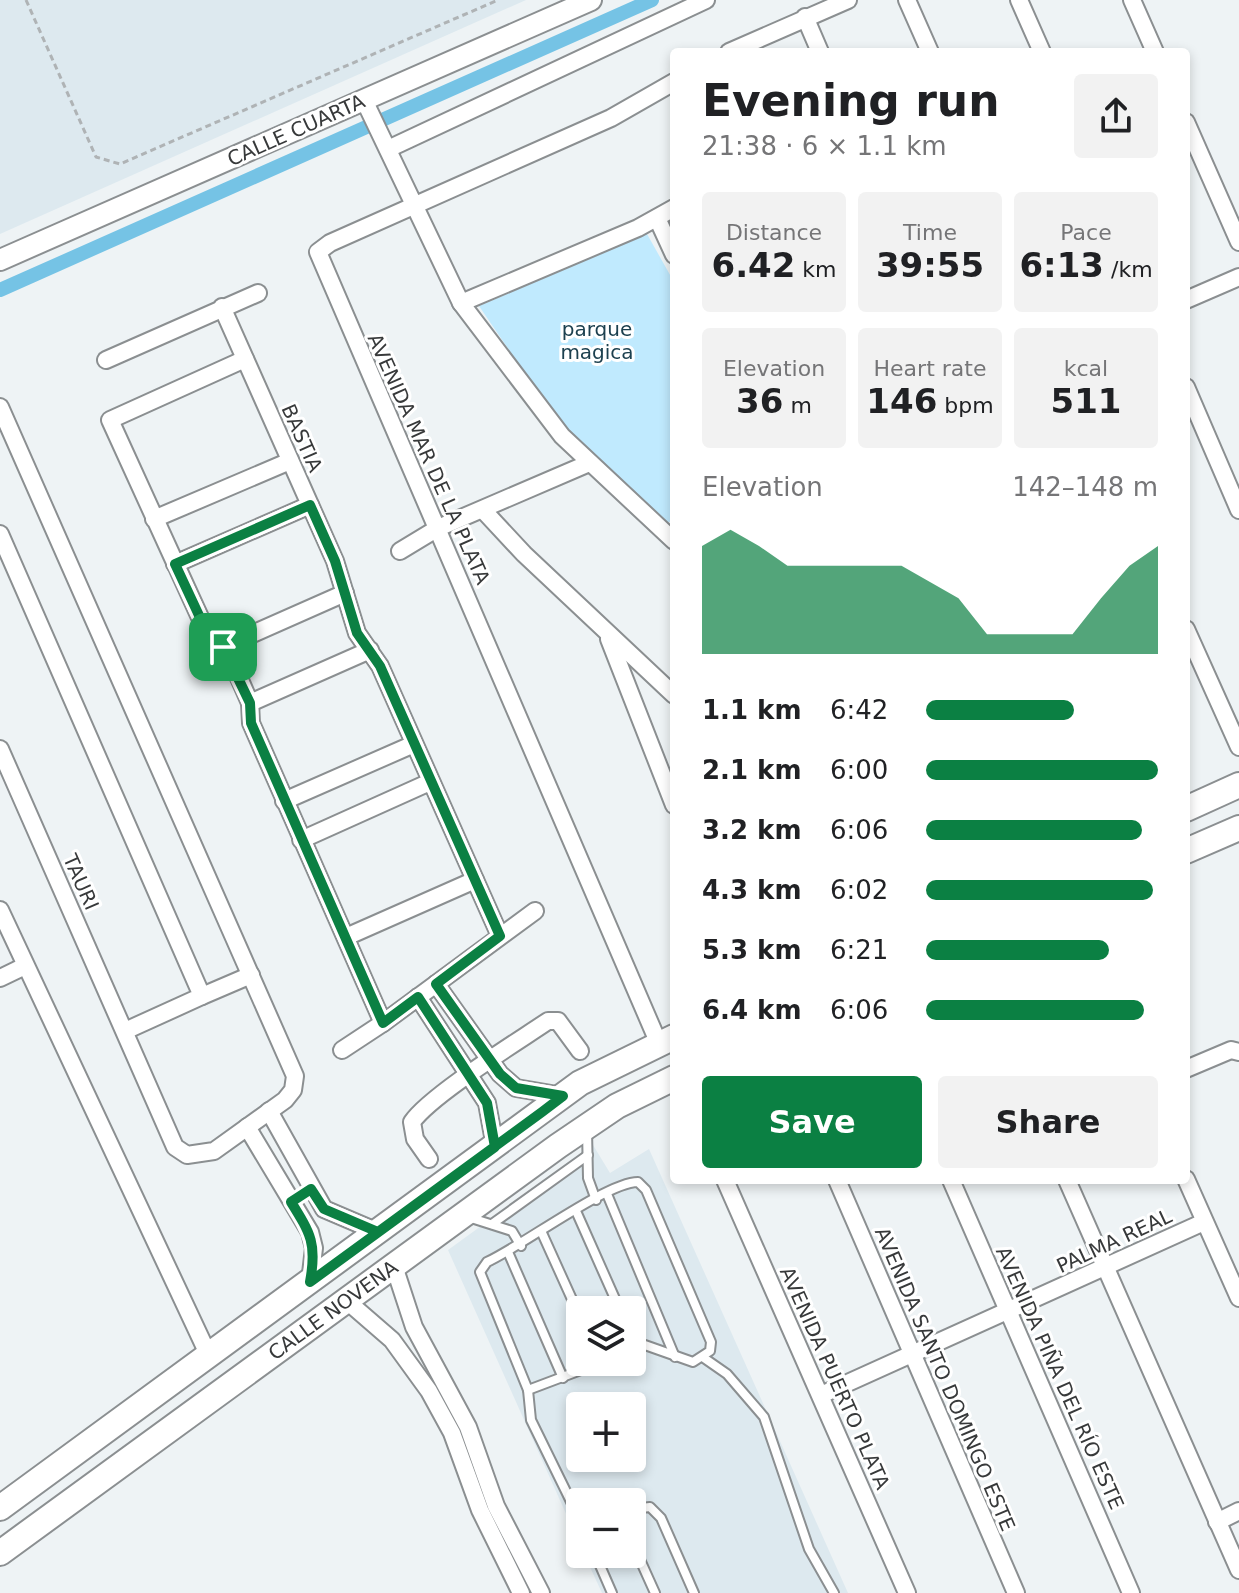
<!DOCTYPE html>
<html lang="en">
<head>
<meta charset="utf-8">
<style>
	body { margin:0; font-family:"DejaVu Sans",sans-serif; background:#f2f2f2; color:#202124; height:100vh; display:flex; flex-direction:column; font-size:30px; white-space:nowrap }
	* { box-sizing:border-box; margin:0 }
	p { font-size:26px; color:#757577 }
	.icon { flex:none; width:44px; height:44px; fill:none; stroke:currentColor; stroke-width:2; stroke-linecap:round; stroke-linejoin:round }
	.map { position:relative; flex:1; overflow:hidden }
	.side { position:absolute; left:670px; top:48px; width:520px; height:1136px; display:flex; flex-direction:column; background:#fff; border-radius:8px; box-shadow:0 4px 12px #0003 }
	.side>* { flex:none }
	.fabs { position:absolute; left:566px; top:1296px; display:grid; gap:16px }
	.fabs a { display:grid; place-items:center; width:80px; height:80px; border-radius:8px; background:#fff; box-shadow:0 4px 12px #0003; font-size:40px }
	.pin { position:absolute; display:grid; place-items:center; width:68px; height:68px; color:#fff; margin:-34px; border-radius:16px; box-shadow:0 4px 12px #0006 }
	.round { display:grid; place-items:center; flex:none; width:84px; height:84px; border-radius:8px; background:#f2f2f2 }
	.headline { display:flex; align-items:center; justify-content:space-between; height:136px; padding:0 32px }
	h1 { font-size:44px; font-weight:800; line-height:60px }
	.metrics { display:grid; grid-template-columns:repeat(3,1fr); gap:12px; height:136px; padding:8px 32px }
	.metrics div { display:grid; align-content:center; border-radius:8px; background:#f2f2f2; text-align:center }
	.metrics b { font-size:34px; font-weight:800 }
	.metrics small { font-size:22px; font-weight:400 }
	.metrics p { font-size:22px }
	.chart { height:224px; padding:16px 32px }
	.chart p { display:flex; justify-content:space-between }
	.chart svg { width:100%; height:144px; margin-top:8px; fill:#0b8043; opacity:.7 }
	.action { display:flex; gap:16px; margin-top:auto; padding:16px 32px }
	.action a { flex:1; height:92px; border-radius:8px; background:#0b8043; color:#fff; font-size:32px; font-weight:800; line-height:92px; text-align:center }
	.action a+a { background:#f2f2f2; color:#202124 }
	ul { padding:0 32px; list-style:none; font-size:26px }
	li { display:grid; grid-template-columns:128px 96px 1fr; align-items:center; height:60px }
	li i { height:20px; border-radius:10px; background:#0b8043 }
	.map>svg:first-child { display:block }
	.built { fill:#dde9ef; fill-rule:evenodd }
	.green { fill:#c0eafe }
	.lines { fill:none; stroke-linecap:round; stroke-linejoin:round }
	.canal { stroke:#75c3e5; stroke-width:14 }
	.service-casing { stroke:#8b8f91; stroke-width:12 }
	.minor-casing { stroke:#8b8f91; stroke-width:20 }
	.tertiary-casing { stroke:#8b8f91; stroke-width:24 }
	.primary-casing { stroke:#8b8f91; stroke-width:28 }
	.path { stroke:#afb3b5; stroke-width:3; stroke-dasharray:6 4; stroke-linecap:butt }
	.service { stroke:#fff; stroke-width:8 }
	.minor { stroke:#fff; stroke-width:16 }
	.tertiary { stroke:#fff; stroke-width:20 }
	.primary { stroke:#fff; stroke-width:24 }
	.route-casing { stroke:#fff; stroke-width:16 }
	.route { stroke:#0b8043; stroke-width:10 }
	.labels { text-anchor:middle; stroke-width:6; stroke-linejoin:round; paint-order:stroke }
	.street-label { font-size:20px; fill:#37393a; stroke:#fff }
	.park-label { font-size:20px; fill:#1c404f; stroke:#fff }
</style>
</head>
<body>
<div class="map">
<svg width="1239" height="1593" viewBox="0 0 1239 1593">
	<rect width="100%" height="100%" fill="#eef3f5"/>
	<!-- built -->
	<g class="built">
		<polygon points="0,0 526,0 0,234"/>
		<path d="M593 1145 610 1173 649 1149 848 1593H602L584 1554H632V1502H580V1545L448 1250ZM580 1310H632V1362H580ZM580 1406H632V1458H580Z"/>
	</g>
	<!-- green -->
	<polygon class="green" points="647,234 674,282 674,520 664,524 554,416 479,306"/>
	<g class="lines">
		<!-- canal -->
		<polyline class="canal" points="0,290 652,0"/>
		<!-- service casing -->
		<g class="service-casing">
			<g id="service">
				<polyline points="587,1130 588,1178 596,1200"/>
				<polyline points="607,1194 675,1357"/>
				<polyline points="576,1211 620,1310"/>
				<polyline points="468,1217 512,1231 521,1246"/>
				<polyline points="492,1224 588,1155"/>
				<polyline points="542,1233 580,1317"/>
				<polyline points="508,1252 563,1378"/>
				<polyline points="704,1358 727,1374 764,1417 809,1549 834,1593"/>
				<path d="M593 1362 589 1367 528 1390 480 1272 487 1262C522 1246 607 1182 638 1182L646 1190 711 1342 710 1351 693 1362 642 1344 632 1335"/>
				<polyline points="528,1390 531,1420 580,1520"/>
				<polyline points="632,1509 650,1507 661,1518 694,1593"/>
				<polyline points="632,1542 655,1593"/>
				<polyline points="595,1554 612,1593"/>
			</g>
		</g>
		<!-- minor casing -->
		<g class="minor-casing">
			<g id="minor">
				<polyline points="907,0 930,52"/>
				<polyline points="1019,0 1042,52"/>
				<polyline points="1132,0 1155,52"/>
				<polyline points="805,17 820,52"/>
				<polyline points="729,52 848,0"/>
				<polyline points="364,100 461,303 562,436 674,541"/>
				<polyline points="1186,122 1239,242"/>
				<polyline points="388,149 706,0"/>
				<polyline points="657,218 674,255"/>
				<polyline points="1186,300 1239,277"/>
				<polyline points="461,303 638,228 674,208"/>
				<polyline points="222,307 335,561 357,633 380,666 500,936"/>
				<polyline points="245,359 110,420 203,624 233,664 250,703 251,723 383,1023 535,911"/>
				<polyline points="106,360 258,293"/>
				<polyline points="1186,387 1239,510"/>
				<polyline points="0,407 295,1076 293,1090 285,1100 214,1151 187,1155 175,1147 0,749"/>
				<polyline points="483,510 524,554 674,695"/>
				<polyline points="154,519 290,461"/>
				<polyline points="0,534 202,996 125,1031"/>
				<polyline points="400,551 438,528 587,464"/>
				<polyline points="175,564 310,505"/>
				<polyline points="1186,629 1239,747"/>
				<polyline points="609,639 674,805"/>
				<polyline points="223,647 345,593"/>
				<polyline points="250,703 370,650"/>
				<polyline points="284,801 414,744"/>
				<polyline points="301,840 430,782"/>
				<polyline points="0,910 209,1356"/>
				<polyline points="346,937 475,880"/>
				<polyline points="0,978 25,966"/>
				<polyline points="436,984 500,1074 516,1088 563,1096"/>
				<polyline points="202,996 251,975"/>
				<polyline points="418,997 487,1103 495,1147"/>
				<polyline points="659,1044 318,252 330,243 611,118 674,82"/>
				<polyline points="342,1050 383,1023"/>
				<polyline points="1186,1069 1231,1050 1239,1052"/>
				<polyline points="269,1111 324,1209 378,1232"/>
				<polyline points="247,1127 310,1232 314,1248 310,1282"/>
				<path d="M429 1159 415 1139 412 1122C431 1095 517 1042 548 1021H558L580 1051"/>
				<polyline points="1186,1179 1239,1298"/>
				<polyline points="725,1180 907,1593"/>
				<polyline points="837,1180 1016,1593"/>
				<polyline points="951,1180 1131,1593"/>
				<polyline points="1067,1180 1239,1570"/>
				<polyline points="394,1266 414,1327 468,1427 496,1506 541,1593"/>
				<polyline points="347,1301 392,1340 429,1391 452,1433 480,1510 521,1593"/>
				<polyline points="821,1395 1204,1222"/>
				<polyline points="1217,1522 1239,1511"/>
			</g>
		</g>
		<!-- tertiary casing -->
		<g class="tertiary-casing">
			<polyline id="tertiary" points="0,260 591,0"/>
		</g>
		<!-- primary casing -->
		<g class="primary-casing">
			<g id="primary">
				<polyline points="1186,809 1239,785"/>
				<polyline points="1186,851 1239,828"/>
				<polyline points="0,1508 580,1083 674,1037"/>
				<polyline points="0,1553 558,1146 617,1106 674,1078"/>
			</g>
		</g>
		<!-- path -->
		<polyline class="path" points="26,0 96,157 120,164 498,0"/>
		<!-- service -->
		<use href="#service" class="service"/>
		<!-- minor -->
		<use href="#minor" class="minor"/>
		<!-- tertiary -->
		<use href="#tertiary" class="tertiary"/>
		<!-- primary -->
		<use href="#primary" class="primary"/>
	</g>
	<g class="lines">
		<!-- route casing -->
		<g class="route-casing">
			<path id="route" d="M223 647 250 703 251 723 383 1023 418 997 487 1103 495 1147 310 1282C317 1244 311 1234 291 1202L311 1189 324 1209 378 1232 542 1112 563 1096 516 1088 500 1074 436 984 500 936 380 666 357 633 335 561 310 505 175 564 203 624 223 647"/>
		</g>
		<!-- route -->
		<use href="#route" class="route"/>
	</g>
	<g class="labels">
		<!-- street labels -->
		<g class="street-label">
			<text transform="translate(296 130) rotate(-24)" y="7">CALLE CUARTA</text>
			<text transform="translate(302 438) rotate(66)" y="7">BASTIA</text>
			<text transform="translate(429 459) rotate(66)" y="7">AVENIDA MAR DE LA PLATA</text>
			<text transform="translate(81 882) rotate(66)" y="7">TAURI</text>
			<text transform="translate(1114 1241) rotate(-25)" y="7">PALMA REAL</text>
			<text transform="translate(333 1310) rotate(-36)" y="7">CALLE NOVENA</text>
			<text transform="translate(835 1378) rotate(66)" y="7">AVENIDA PUERTO PLATA</text>
			<text transform="translate(1060 1378) rotate(66)" y="7">AVENIDA PIÑA DEL RÍO ESTE</text>
			<text transform="translate(945 1379) rotate(67)" y="7">AVENIDA SANTO DOMINGO ESTE</text>
		</g>
		<!-- park labels -->
		<g class="park-label">
			<text x="597" y="336">parque<tspan x="597" dy="23">magica</tspan></text>
		</g>
	</g>
</svg>
<div class="fabs">
<a><svg class="icon" aria-label="layers" viewBox="0 0 24 24"><path d="M12 4l9 5-9 5-9-5zM3 14l9 5 9-5"/></svg></a>
<a>+</a>
<a>−</a>
</div>
<div class="pin" style="left:223px;top:647px;background:#1e9e55"><svg class="icon" aria-label="arrive" viewBox="0 0 24 24"><path d="M6 21V4h12l-3 4 3 4H6"/></svg></div>
<section class="side">
<div class="headline"><div><h1>Evening run</h1><p>21:38 · 6 × 1.1 km</p></div><a class="round"><svg class="icon" aria-label="share" viewBox="0 0 24 24"><path d="M12 15V3M7 8l5-5 5 5M5 13v7h14v-7"/></svg></a></div>
<div class="metrics">
<div><p>Distance</p><b>6.42<small> km</small></b></div>
<div><p>Time</p><b>39:55</b></div>
<div><p>Pace</p><b>6:13<small> /km</small></b></div>
</div>
<div class="metrics">
<div><p>Elevation</p><b>36<small> m</small></b></div>
<div><p>Heart rate</p><b>146<small> bpm</small></b></div>
<div><p>kcal</p><b>511</b></div>
</div>
<div class="chart"><p><span>Elevation</span>142–148 m</p>
<svg viewBox="0 0 160 44" preserveAspectRatio="none"><path d="M0 44V11L10 6L20 11L30 17L40 17L50 17L60 17L70 17L80 22L90 27L100 38L110 38L120 38L130 38L140 27L150 17L160 11V44z"/></svg>
</div>
<ul>
<li><b>1.1 km</b>6:42<i style="width:64%"></i></li>
<li><b>2.1 km</b>6:00<i style="width:100%"></i></li>
<li><b>3.2 km</b>6:06<i style="width:93%"></i></li>
<li><b>4.3 km</b>6:02<i style="width:98%"></i></li>
<li><b>5.3 km</b>6:21<i style="width:79%"></i></li>
<li><b>6.4 km</b>6:06<i style="width:94%"></i></li>
</ul>
<div class="action"><a>Save</a><a>Share</a></div>
</section>
</div>
</body>
</html>
